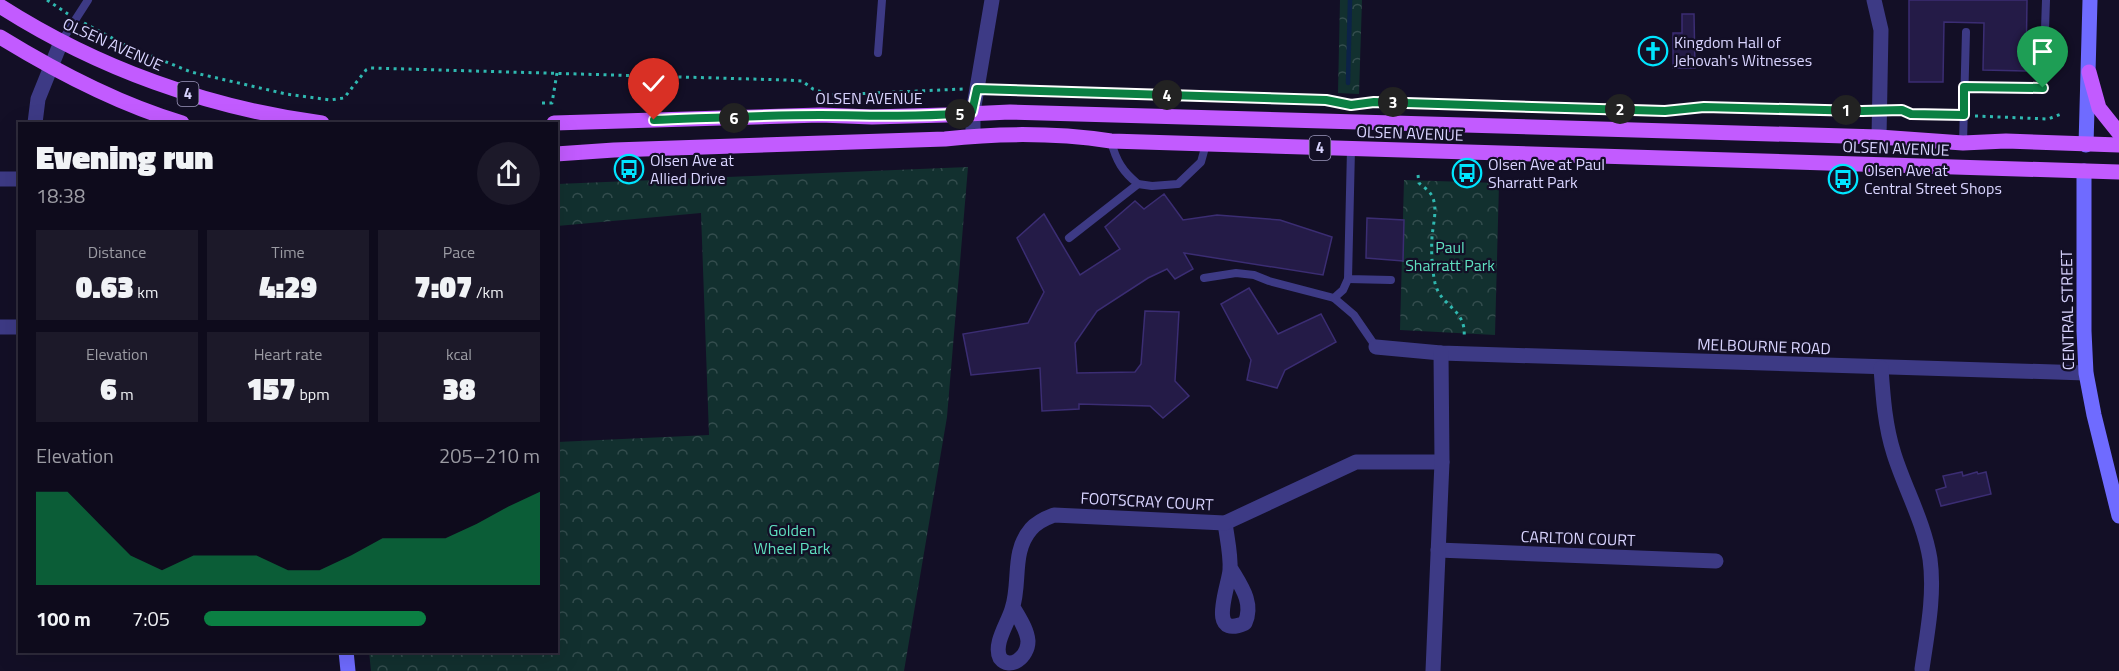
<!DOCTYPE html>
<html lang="en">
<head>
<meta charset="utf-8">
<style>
	body { margin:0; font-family:"Titillium Web",sans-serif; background:#1c1929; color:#f1f3f6; height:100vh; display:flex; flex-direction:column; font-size:22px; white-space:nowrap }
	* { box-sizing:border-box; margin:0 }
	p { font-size:20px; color:#9b9ba3 }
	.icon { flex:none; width:33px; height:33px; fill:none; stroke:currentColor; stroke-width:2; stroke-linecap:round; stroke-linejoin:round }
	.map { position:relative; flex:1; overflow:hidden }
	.side { position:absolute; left:18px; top:122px; width:540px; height:531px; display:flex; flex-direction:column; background:#0e0b1c; border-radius:0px; box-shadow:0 6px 24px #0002,0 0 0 2px #2e2b3b }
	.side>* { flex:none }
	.pin { position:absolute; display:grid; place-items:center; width:51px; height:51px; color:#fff; margin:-62px -26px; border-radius:50% 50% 50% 0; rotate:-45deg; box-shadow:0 0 6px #0007 }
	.pin .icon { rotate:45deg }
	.km { position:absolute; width:30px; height:30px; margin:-15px; border-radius:50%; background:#222; color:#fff; font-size:16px; line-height:30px; text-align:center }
	.round { display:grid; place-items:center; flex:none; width:63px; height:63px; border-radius:32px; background:#1c1929 }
	.summary { display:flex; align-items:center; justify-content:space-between; height:102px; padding:0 18px }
	h1 { font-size:33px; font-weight:800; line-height:45px }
	.stats { display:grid; grid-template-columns:repeat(3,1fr); gap:9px; height:102px; padding:6px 18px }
	.stats div { display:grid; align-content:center; border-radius:0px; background:#1c1929; text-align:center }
	.stats b { font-size:30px; font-weight:800 }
	.stats small { font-size:16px; font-weight:400 }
	.stats p { font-size:16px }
	.chart { height:168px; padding:12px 18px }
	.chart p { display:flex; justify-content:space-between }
	.chart svg { width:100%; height:108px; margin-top:6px; fill:#0b8043; opacity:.7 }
	ul { padding:0 18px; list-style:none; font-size:20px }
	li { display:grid; grid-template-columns:96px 72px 1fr; align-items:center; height:45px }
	li i { height:15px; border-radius:8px; background:#0b8043 }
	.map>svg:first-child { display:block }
	.park { fill:url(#park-crowns) }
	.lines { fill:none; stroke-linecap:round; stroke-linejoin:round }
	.stream { stroke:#0c2248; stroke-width:4.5 }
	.building { fill:#241b47; stroke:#3b2d73; stroke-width:1.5 }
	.path { stroke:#2fb8b0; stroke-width:3; stroke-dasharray:3 4.5; stroke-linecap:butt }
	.lane { stroke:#3d3a85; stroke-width:8 }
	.street { stroke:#3d3a85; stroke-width:15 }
	.secondary { stroke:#6f6bff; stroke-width:15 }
	.primary { stroke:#c25bff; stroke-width:15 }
	.route-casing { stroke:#fff; stroke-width:12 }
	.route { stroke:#0b8043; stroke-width:8 }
	.labels { text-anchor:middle; stroke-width:4.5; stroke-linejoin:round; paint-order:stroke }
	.shield { fill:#130f26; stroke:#9e99be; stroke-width:1.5 }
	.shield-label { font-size:15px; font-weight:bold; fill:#d9d4ff }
	.poi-label { font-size:16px; fill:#d9d4ff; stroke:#130f26; text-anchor:start }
	.street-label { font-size:16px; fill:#d9d4ff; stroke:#130f26 }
	.park-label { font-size:16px; fill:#5fe0c0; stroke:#130f26 }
</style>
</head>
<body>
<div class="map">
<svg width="2119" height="671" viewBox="0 0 2119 671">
	<defs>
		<pattern id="park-crowns" width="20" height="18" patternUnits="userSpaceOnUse" patternTransform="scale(1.5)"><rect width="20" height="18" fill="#12302f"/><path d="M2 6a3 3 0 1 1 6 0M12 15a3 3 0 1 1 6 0" fill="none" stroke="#344d4e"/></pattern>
	</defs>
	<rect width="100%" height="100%" fill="#130f26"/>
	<!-- park -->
	<g class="park">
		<polygon points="1340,0 1362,0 1359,94 1338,93"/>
		<polygon points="968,167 947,417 904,671 371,671 369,651 556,651 557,442 709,435 701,213 557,226 557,184"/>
		<polygon points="1404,180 1499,183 1495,335 1400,330"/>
	</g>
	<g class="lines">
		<!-- stream -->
		<polyline class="stream" points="1348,83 1350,0"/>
	</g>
	<!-- building -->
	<g class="building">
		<polygon points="1909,0 2027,0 2026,71 1983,70 1984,23 1944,22 1943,82 1909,82"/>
		<polygon points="1682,14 1694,14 1695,68 1673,68 1673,33 1682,33"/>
		<polygon points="1164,194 1183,220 1217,215 1280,220 1332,237 1323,275 1184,253 1193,269 1175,279 1167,269 1148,278 1097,311 1075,343 1077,373 1135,372 1141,364 1145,311 1179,312 1175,381 1189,396 1163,418 1150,406 1079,404 1079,409 1042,411 1040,368 971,375 963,334 1028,323 1044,292 1017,238 1044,214 1080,275 1120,249 1105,227 1135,201 1144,209"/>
		<polygon points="1367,218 1404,220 1403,261 1366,258"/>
		<polygon points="1249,288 1278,334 1321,314 1336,342 1285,370 1277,388 1247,380 1251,360 1221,304"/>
		<polygon points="1962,472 1963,476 1977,472 1978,474 1986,472 1991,494 1941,506 1936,490 1946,487 1943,476"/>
	</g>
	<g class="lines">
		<!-- path -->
		<g class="path">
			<polyline points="47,0 68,14"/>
			<polyline points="84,23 127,46 191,72 286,94 330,100 344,98 366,70 371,68 785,80 802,81 813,89 830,95 963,89"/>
			<polyline points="991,90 1326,100 1351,105 1374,102 1665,111 1704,107 1865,111"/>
			<polyline points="542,103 552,103 557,73"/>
			<polyline points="1892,110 1902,109 1911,114 1953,115"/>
			<polyline points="1975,116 2048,119 2061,114"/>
			<path d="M1418 175 1419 183C1423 187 1429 190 1432 196 1438 208 1433 224 1432 237 1431 252 1432 269 1435 283 1441 308 1467 308 1464 338"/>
		</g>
		<!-- lane -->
		<g class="lane">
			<polyline points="61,42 88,0"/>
			<polyline points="878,53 882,0"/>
			<polyline points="1964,87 2043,88 2046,0"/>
			<polyline points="1963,143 1966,32"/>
			<polyline points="1351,149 1348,279 1391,280"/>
			<polyline points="1138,184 1152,186 1178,184 1201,162 1206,144"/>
			<path d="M1069 238 1138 184C1123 172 1116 161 1111 141"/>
			<polyline points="1204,278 1236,273 1254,275 1269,281 1334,298 1343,290 1348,279"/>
			<polyline points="1334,298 1354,315 1376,347"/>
		</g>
		<!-- street -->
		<g class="street">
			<polyline points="1874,0 1881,30 1879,137"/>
			<polyline points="35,123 38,99 61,42"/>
			<polyline points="973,136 973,112 992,0"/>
			<polyline points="0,179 20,179"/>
			<polyline points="0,327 20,327"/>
			<polyline points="1376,347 1441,353 2086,373"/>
			<path d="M1881 368C1883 397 1885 426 1894 454 1905 489 1924 522 1930 559 1935 595 1927 634 1922 669"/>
			<path d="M1225 523C1227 538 1231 555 1230 570 1229 586 1206 640 1245 623 1254 603 1241 586 1231 569"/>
			<polyline points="1438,550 1716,561"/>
			<path d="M1013 607C1019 618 1027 629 1028 641 1028 657 1010 671 1000 658 993 644 1008 623 1012 609 1021 583 1011 552 1031 529 1037 522 1046 518 1054 515L1225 523 1356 462H1442"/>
			<polyline points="1433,671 1442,462 1441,353"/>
		</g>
		<!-- secondary -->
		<g class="secondary">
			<polyline points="2086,145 2090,0"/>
			<polyline points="2084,171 2084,331 2086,373 2094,415 2119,516"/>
			<polyline points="346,651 348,671"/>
		</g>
		<!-- primary -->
		<g class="primary">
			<path d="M0 6C97 68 208 108 322 123"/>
			<path d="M0 37C57 72 118 104 182 123"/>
			<polyline points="2089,72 2099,108 2119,133"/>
			<polyline points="554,123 820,115 872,117 945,115 1010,112 1879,137 1963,143 2006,141 2119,145"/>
			<path d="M556 154 614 150 945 139C999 133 1057 133 1111 141L2119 172"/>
		</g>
	</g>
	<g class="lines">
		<!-- route casing -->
		<g class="route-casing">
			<path id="route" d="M654 120C710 118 765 115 820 115 871 115 922 118 972 112L977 89 1326 100 1351 105 1374 102 1665 111 1704 107 1862 111 1902 110 1911 114 1964 115V87L2043 88"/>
		</g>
		<!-- route -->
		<use href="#route" class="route"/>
	</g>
	<!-- icons -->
	<defs>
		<g id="church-ring" transform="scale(1.5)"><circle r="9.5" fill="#130f26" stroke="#00e5ff" stroke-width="1.5"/><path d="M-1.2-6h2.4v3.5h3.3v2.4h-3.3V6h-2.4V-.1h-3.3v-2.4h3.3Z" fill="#00e5ff"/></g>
		<g id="bus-ring" transform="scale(1.5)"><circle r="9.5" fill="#130f26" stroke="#00e5ff" stroke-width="1.5"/><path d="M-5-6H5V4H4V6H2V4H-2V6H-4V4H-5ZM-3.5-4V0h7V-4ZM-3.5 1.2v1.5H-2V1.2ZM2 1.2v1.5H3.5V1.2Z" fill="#00e5ff"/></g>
	</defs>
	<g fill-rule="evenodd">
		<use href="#church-ring" x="1653" y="51"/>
		<use href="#bus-ring" x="629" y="169"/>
		<use href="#bus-ring" x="1467" y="173"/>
		<use href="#bus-ring" x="1843" y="179"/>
	</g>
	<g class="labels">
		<!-- shield labels -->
		<g class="shield">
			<rect x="177.5" y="82" width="21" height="24" rx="4.5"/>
			<rect x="1309.5" y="136" width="21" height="24" rx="4.5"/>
		</g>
		<g class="shield-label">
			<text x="188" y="99">4</text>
			<text x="1320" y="153">4</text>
		</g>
		<!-- poi labels -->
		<g class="poi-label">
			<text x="1674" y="48">Kingdom Hall of<tspan x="1674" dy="18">Jehovah's Witnesses</tspan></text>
			<text x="650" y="166">Olsen Ave at<tspan x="650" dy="18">Allied Drive</tspan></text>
			<text x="1488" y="170">Olsen Ave at Paul<tspan x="1488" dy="18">Sharratt Park</tspan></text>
			<text x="1864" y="176">Olsen Ave at<tspan x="1864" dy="18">Central Street Shops</tspan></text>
		</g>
		<!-- street labels -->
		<g class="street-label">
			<text transform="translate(113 44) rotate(24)" y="6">OLSEN AVENUE</text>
			<text x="869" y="104">OLSEN AVENUE</text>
			<text transform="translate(1410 133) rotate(2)" y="6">OLSEN AVENUE</text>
			<text transform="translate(1896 148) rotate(2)" y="6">OLSEN AVENUE</text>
			<text transform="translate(2067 310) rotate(-91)" y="6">CENTRAL STREET</text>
			<text transform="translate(1764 346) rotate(2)" y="6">MELBOURNE ROAD</text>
			<text transform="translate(1147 501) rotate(3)" y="6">FOOTSCRAY COURT</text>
			<text transform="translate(1578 538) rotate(2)" y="6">CARLTON COURT</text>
		</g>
		<!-- park labels -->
		<g class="park-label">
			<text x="1450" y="253">Paul<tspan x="1450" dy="18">Sharratt Park</tspan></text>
			<text x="792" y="536">Golden<tspan x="792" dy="18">Wheel Park</tspan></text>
		</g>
	</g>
</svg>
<div class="pin" style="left:2043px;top:88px;background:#1e9e55"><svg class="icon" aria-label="arrive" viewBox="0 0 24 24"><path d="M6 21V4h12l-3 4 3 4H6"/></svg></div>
<div class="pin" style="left:654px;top:120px;background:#d93025"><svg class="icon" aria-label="check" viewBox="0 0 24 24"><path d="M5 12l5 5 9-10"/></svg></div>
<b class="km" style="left:1846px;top:110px">1</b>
<b class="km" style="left:1620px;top:109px">2</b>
<b class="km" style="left:1393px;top:102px">3</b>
<b class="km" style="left:1167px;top:95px">4</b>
<b class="km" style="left:960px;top:114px">5</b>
<b class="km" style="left:734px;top:118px">6</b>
<section class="side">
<div class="summary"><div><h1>Evening run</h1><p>18:38</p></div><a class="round"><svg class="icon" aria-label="share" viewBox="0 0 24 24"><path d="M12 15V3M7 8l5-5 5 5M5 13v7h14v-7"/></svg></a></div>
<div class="stats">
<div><p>Distance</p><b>0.63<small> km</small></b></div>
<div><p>Time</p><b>4:29</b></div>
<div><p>Pace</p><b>7:07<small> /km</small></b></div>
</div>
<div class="stats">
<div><p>Elevation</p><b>6<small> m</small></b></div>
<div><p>Heart rate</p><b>157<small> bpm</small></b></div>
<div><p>kcal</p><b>38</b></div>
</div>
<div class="chart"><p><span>Elevation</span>205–210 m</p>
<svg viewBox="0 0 160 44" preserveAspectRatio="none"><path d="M0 44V6L10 6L20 19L30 32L40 38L50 32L60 32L70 32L80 38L90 38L100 32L110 25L120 25L130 25L140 19L150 12L160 6V44z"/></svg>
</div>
<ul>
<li><b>100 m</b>7:05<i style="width:66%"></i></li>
</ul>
</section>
</div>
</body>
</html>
